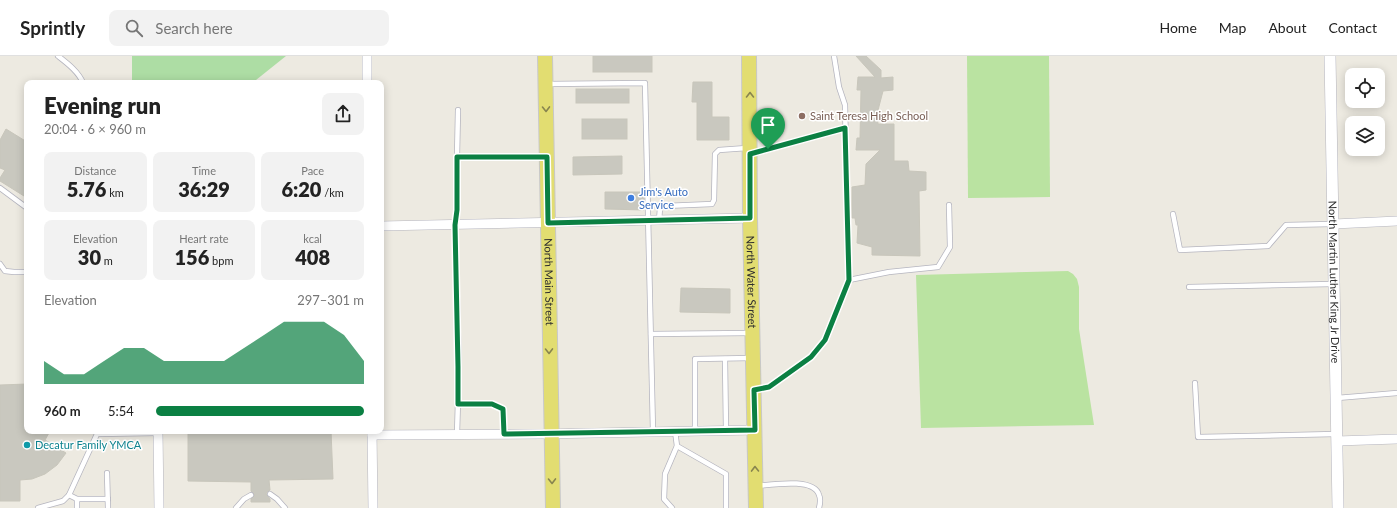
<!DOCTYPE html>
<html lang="en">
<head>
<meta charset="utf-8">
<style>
	body { margin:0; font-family:Lato,sans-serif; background:#f2f2f2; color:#222; height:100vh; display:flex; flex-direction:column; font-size:15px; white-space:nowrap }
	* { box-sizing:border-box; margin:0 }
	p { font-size:13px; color:#767676 }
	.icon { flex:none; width:22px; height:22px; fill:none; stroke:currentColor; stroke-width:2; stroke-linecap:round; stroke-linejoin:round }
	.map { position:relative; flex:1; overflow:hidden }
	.panel { position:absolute; left:24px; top:24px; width:360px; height:354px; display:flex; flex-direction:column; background:#fff; border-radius:8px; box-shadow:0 2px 10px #0003 }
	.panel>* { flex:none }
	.fabs { position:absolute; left:1345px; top:12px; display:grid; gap:8px }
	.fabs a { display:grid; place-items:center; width:40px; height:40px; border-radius:8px; background:#fff; box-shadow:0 2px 10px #0003; font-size:20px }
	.pin { position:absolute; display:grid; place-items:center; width:34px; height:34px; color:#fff; margin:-41px -17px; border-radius:50% 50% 50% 0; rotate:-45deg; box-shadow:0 0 4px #0007 }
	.pin .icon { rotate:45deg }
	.round { display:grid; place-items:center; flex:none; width:42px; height:42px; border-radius:8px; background:#f2f2f2 }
	.overview { display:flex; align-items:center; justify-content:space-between; height:68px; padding:0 20px }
	h1 { font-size:22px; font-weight:800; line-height:30px }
	.stats { display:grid; grid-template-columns:repeat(3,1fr); gap:6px; height:68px; padding:4px 20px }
	.stats div { display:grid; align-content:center; border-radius:8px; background:#f2f2f2; text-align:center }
	.stats b { font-size:20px; font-weight:800 }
	.stats small { font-size:11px; font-weight:400 }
	.stats p { font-size:11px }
	.chart { height:112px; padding:8px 20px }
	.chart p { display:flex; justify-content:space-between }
	.chart svg { width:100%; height:72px; margin-top:4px; fill:#0b8043; opacity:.7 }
	ul { padding:0 20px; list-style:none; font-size:13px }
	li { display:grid; grid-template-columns:64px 48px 1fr; align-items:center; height:30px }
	li i { height:10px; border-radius:5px; background:#0b8043 }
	header { display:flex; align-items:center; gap:24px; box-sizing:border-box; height:56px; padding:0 20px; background:#fff; border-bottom:1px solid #e0e0e0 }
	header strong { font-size:19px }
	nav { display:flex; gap:22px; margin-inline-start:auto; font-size:14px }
	.search { width:280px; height:36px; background:#f2f2f2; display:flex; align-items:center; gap:10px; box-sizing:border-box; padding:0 14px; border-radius:8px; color:#767676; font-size:15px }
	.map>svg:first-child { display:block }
	.green { fill:#addda4 }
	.pitch { fill:#bae3a1 }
	.building { fill:#c9c8bf; stroke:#c8c6bb }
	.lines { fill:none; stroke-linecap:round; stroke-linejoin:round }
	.service-casing { stroke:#b5b5bf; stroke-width:6 }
	.minor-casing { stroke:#b5b5bf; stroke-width:10 }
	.tertiary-casing { stroke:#b5b5bf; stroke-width:12 }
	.primary-casing { stroke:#c8c8c8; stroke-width:16 }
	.service { stroke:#fff; stroke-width:4.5 }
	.minor { stroke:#fff; stroke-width:9 }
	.tertiary { stroke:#fff; stroke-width:11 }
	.primary { stroke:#e2dd71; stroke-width:14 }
	.oneway { stroke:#88854f }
	.route-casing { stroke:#fff; stroke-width:8 }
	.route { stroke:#0b8043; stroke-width:5 }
	.education-dot { fill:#8d6e63; stroke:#fff; stroke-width:1.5 }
	.shop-dot { fill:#3f7fe0; stroke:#fff; stroke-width:1.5 }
	.culture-dot { fill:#0f9aa8; stroke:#fff; stroke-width:1.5 }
	.labels { text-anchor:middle; stroke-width:3; stroke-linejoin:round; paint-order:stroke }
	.education-label { font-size:11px; fill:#785e54; stroke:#fff; text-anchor:start }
	.shop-label { font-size:11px; fill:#366cbe; stroke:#fff; text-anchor:start }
	.street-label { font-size:11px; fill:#2d2d2d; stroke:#fff }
	.culture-label { font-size:11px; fill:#0d838f; stroke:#fff; text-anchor:start }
</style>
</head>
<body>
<header>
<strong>Sprintly</strong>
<div class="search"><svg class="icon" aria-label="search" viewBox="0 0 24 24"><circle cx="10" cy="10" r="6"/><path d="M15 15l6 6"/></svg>Search here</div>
<nav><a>Home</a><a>Map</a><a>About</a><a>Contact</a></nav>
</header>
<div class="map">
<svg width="1397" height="452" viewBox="0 0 1397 452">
	<rect width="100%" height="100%" fill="#edeae1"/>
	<!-- green -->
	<polygon class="green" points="132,0 286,0 256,24 256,27 132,27"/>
	<!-- pitch -->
	<g class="pitch">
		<polygon points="967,0 1049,0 1050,141 968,142"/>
		<polygon points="1068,215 1073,218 1077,223 1079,231 1079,273 1094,369 921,372 916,219"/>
	</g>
	<!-- building -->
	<g class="building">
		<rect x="593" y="0" width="59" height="16"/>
		<polygon points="856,0 866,0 881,14 881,22 893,21 893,34 883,35 877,58 878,68 894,68 894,105 908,105 909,115 926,116 926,134 919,135 920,200 872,199 872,191 857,187 858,169 856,169 855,162 852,162 852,131 865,129 866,108 880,94 856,94 857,82 860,82 861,34 857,34 858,21 875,21"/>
		<polygon points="693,26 712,26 712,61 729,61 729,84 697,84 697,46 692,46"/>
		<rect x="576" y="33" width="53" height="14"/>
		<rect x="582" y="63" width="45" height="20"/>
		<polygon points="6,73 27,86 27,135 24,140 0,125 0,122 5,114 0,112 0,84"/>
		<polygon points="622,100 622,118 573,119 573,101"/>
		<polygon points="605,136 644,136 644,154 605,153"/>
		<polygon points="681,232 730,233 730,257 680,256"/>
		<polygon points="27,328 27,375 50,375 45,384 66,397 57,409 45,418 32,423 20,424 20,445 0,445 0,329"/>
		<polygon points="188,375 331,375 333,423 269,424 270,434 267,436 266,438 270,443 270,446 251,446 251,443 255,439 251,435 251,426 188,425"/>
	</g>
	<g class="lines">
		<!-- service casing -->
		<g class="service-casing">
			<g id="service">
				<path d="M58 0C67 7 79 16 83 27"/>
				<polyline points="547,28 645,27 653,376"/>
				<polyline points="752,98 845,72"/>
				<polyline points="457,101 458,54"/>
				<polyline points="0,132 27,152"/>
				<polyline points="1173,158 1180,194 1268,190 1286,169 1332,168"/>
				<polyline points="659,165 660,152 665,150 712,148 714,144 715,98 719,94 747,92"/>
				<polyline points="0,208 5,215 14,216 27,216"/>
				<polyline points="849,224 889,216 938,211 950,191 949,149"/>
				<polyline points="1189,231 1333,228"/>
				<polyline points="651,278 751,277"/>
				<polyline points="725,303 726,374"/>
				<polyline points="1195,327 1198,381 1336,378"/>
				<polyline points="754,334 769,331 811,301 825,284 849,224 845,49 839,31 834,0"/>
				<polyline points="1337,342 1397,337"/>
				<polyline points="458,349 493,348 503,353 504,378"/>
				<polyline points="695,375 695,303 752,302"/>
				<polyline points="457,378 459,311 455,169 457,154 457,101 546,101"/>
				<polyline points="677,390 726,418 726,452"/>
				<polyline points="107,417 108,452"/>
				<path d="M756 430C770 429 814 421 819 439 821 443 820 448 819 452"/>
				<polyline points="270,438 277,443 285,452"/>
				<polyline points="69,439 77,443 108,443"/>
				<polyline points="77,443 77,452"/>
				<polyline points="38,452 63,445 69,439 97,378 158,377"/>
				<polyline points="236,452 244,443 251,439"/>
				<polyline points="672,452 664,443 665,418 677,390 675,375"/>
			</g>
		</g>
		<!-- minor casing -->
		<g class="minor-casing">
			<g id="minor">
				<polyline points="367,27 367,0"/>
				<polyline points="1334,168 1397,165"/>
				<polyline points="381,170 750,162"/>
				<polyline points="158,375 159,452"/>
				<polyline points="372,375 373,452"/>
				<polyline points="372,379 541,378 755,374"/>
				<polyline points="1337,385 1397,383"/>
			</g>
		</g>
		<!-- tertiary casing -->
		<g class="tertiary-casing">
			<g id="tertiary">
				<path id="s1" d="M1330 0 1338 452"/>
			</g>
		</g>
		<!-- primary casing -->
		<g class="primary-casing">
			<g id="primary">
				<path id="s2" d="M545 0 553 452"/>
				<path id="s3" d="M749 0 750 162 756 452"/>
			</g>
		</g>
		<!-- service -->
		<use href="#service" class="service"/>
		<!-- minor -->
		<use href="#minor" class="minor"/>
		<!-- tertiary -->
		<use href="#tertiary" class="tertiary"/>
		<!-- primary -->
		<use href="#primary" class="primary"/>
	</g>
	<!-- one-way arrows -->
	<defs><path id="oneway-chevron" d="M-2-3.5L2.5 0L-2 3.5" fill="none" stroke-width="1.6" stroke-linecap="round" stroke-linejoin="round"/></defs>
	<g class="oneway">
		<use href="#oneway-chevron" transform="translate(750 39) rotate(-90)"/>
		<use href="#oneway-chevron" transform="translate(546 53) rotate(89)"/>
		<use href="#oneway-chevron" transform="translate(549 295) rotate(89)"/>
		<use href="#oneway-chevron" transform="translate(755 413) rotate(-91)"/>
		<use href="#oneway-chevron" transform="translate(552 425) rotate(89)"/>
	</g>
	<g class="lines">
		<!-- route casing -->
		<g class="route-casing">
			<polygon id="route" points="845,72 849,224 825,284 811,301 769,331 754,334 755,374 504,378 503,353 492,348 458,348 458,311 455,169 457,154 457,101 547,101 548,167 750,162 750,98"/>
		</g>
		<!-- route -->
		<use href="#route" class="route"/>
	</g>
	<!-- markers -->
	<circle class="education-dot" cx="802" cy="60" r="4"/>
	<circle class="shop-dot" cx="631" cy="142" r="4"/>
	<circle class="culture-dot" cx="27" cy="389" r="4"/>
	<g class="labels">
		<!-- education labels -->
		<g class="education-label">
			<text x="810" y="64">Saint Teresa High School</text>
		</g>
		<!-- shop labels -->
		<g class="shop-label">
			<text x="639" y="140">Jim's Auto<tspan x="639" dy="13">Service</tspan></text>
		</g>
		<!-- street labels -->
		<g class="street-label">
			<text dy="4" stroke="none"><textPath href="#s2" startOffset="226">North Main Street</textPath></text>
			<text dy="4" stroke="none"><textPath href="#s3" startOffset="226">North Water Street</textPath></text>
			<text dy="4" stroke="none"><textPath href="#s1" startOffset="226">North Martin Luther King Jr Drive</textPath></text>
		</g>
		<!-- culture labels -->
		<g class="culture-label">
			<text x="35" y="393">Decatur Family YMCA</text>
		</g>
	</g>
</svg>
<div class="fabs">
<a><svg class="icon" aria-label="locate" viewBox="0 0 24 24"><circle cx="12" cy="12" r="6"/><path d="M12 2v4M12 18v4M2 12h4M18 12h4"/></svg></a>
<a><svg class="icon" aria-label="layers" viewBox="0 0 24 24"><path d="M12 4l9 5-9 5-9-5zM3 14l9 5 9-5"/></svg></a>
</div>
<div class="pin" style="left:768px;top:93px;background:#1e9e55"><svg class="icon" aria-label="arrive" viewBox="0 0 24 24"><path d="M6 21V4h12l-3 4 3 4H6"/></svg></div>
<section class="panel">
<div class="overview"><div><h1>Evening run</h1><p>20:04 · 6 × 960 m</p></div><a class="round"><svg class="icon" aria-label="share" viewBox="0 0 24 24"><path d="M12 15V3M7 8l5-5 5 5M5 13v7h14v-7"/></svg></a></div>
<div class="stats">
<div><p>Distance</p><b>5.76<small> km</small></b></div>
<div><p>Time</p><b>36:29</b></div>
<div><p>Pace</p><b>6:20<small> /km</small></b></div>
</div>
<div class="stats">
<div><p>Elevation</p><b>30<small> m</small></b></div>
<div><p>Heart rate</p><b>156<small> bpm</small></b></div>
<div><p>kcal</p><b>408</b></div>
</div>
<div class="chart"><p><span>Elevation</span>297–301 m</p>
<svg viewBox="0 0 160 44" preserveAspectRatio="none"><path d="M0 44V30L10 38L20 38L30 30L40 22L50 22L60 30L70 30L80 30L90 30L100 22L110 14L120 6L130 6L140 6L150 14L160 30V44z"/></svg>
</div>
<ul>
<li><b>960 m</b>5:54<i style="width:100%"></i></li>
</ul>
</section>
</div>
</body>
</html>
